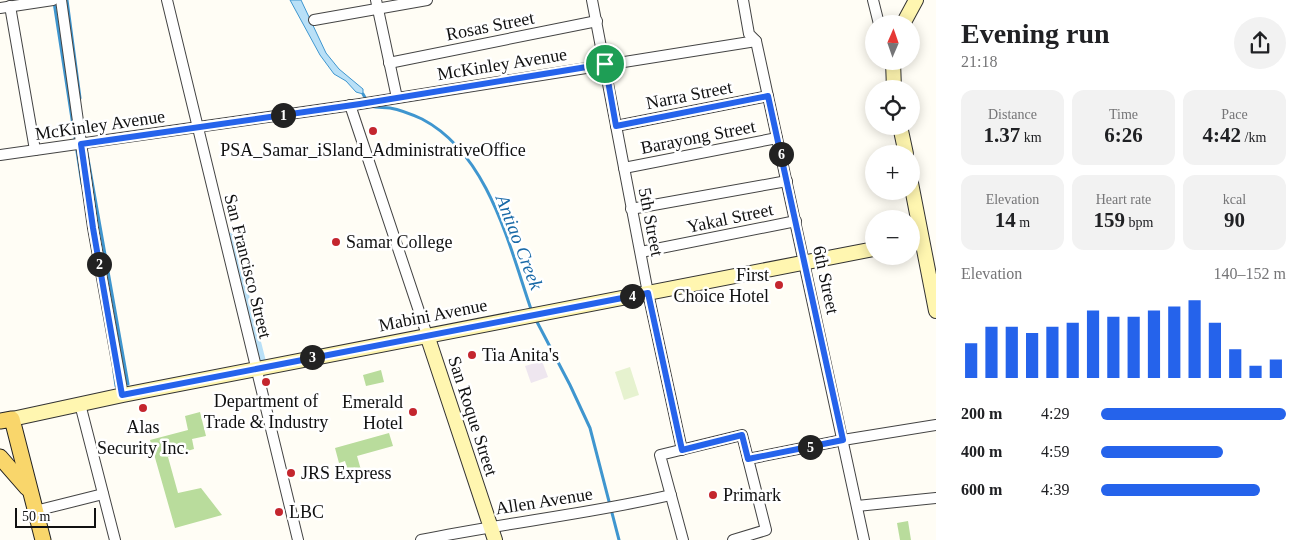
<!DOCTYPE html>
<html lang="en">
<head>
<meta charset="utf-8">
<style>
	body { margin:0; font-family:"Times New Roman",serif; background:#f2f2f2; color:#202124; height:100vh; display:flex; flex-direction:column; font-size:19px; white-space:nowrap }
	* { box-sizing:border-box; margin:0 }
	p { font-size:16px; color:#757577 }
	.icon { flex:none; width:28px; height:28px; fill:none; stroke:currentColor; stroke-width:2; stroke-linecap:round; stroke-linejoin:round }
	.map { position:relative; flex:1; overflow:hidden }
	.sheet { display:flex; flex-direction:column; background:#fff; width:375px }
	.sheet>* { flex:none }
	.needle { width:32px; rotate:2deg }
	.buttons { position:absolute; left:865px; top:15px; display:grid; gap:10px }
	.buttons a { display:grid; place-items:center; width:55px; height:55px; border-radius:50%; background:#fff; box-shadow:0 2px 12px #0003; font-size:25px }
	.scale { position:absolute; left:15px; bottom:12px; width:81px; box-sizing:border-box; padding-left:5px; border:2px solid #111; border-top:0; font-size:14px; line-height:18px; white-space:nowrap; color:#111; -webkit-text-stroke:4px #fff; paint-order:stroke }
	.pin { position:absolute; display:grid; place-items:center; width:42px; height:42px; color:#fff; margin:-21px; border:2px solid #fff; border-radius:50%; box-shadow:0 1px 5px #0007 }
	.km { position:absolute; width:25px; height:25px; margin:-12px; border-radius:50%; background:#222; color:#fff; font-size:14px; line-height:25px; text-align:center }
	.round { display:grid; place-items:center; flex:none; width:52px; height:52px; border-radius:26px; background:#f2f2f2 }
	.summary { display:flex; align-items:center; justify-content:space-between; height:85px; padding:0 25px }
	h1 { font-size:28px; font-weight:800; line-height:38px }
	.metrics { display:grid; grid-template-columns:repeat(3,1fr); gap:8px; height:85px; padding:5px 25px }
	.metrics div { display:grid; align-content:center; border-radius:12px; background:#f2f2f2; text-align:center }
	.metrics b { font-size:21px; font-weight:800 }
	.metrics small { font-size:14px; font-weight:400 }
	.metrics p { font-size:14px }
	.chart { height:140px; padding:10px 25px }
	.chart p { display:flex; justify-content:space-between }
	.chart svg { width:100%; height:90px; margin-top:5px; stroke:#2563eb; stroke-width:6 }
	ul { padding:0 25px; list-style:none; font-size:16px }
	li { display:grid; grid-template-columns:80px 60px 1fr; align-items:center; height:38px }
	li i { height:12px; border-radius:6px; background:#2563eb }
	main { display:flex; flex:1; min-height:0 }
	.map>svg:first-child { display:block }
	.industrial { fill:#eee6ef }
	.forest { fill:#b9dc9c }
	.pitch { fill:#e6f2cf }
	.water { fill:#b9e0f7; stroke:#3f96cf }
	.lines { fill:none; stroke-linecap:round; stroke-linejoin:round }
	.stream { stroke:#3f96cf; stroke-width:3 }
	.canal { stroke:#b9e0f7; stroke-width:11 }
	.street-casing { stroke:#444; stroke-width:12 }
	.secondary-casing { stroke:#333; stroke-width:16 }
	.primary-casing { stroke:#222; stroke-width:17 }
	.street { stroke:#fff; stroke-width:10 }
	.secondary { stroke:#fff6b0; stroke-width:14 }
	.primary { stroke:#f9d66b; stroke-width:15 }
	.route-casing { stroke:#fff; stroke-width:10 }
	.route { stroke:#2563eb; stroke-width:6 }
	.poi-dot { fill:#c4262e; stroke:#fff; stroke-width:2 }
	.labels { text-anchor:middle; stroke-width:5; stroke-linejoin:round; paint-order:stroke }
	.street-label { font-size:18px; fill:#111; stroke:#fff }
	.poi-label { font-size:18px; fill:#111; stroke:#fff; text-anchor:start }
	.water-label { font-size:19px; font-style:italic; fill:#1768a6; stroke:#fff }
</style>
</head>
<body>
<main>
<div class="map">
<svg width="936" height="540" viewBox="0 0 936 540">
	<rect width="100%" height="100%" fill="#fffdf5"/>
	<!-- industrial -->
	<polygon class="industrial" points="542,361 548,377 531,383 525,366"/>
	<!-- forest -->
	<g class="forest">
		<polygon points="381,370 384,382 366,386 363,375"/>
		<polygon points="200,412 206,436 192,439 194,449 168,457 178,493 201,488 222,515 175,528 150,440 188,430 185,416"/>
		<polygon points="389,433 393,446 357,456 363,477 351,480 345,461 339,463 335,448"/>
		<polygon points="908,521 911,540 900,540 897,523"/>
	</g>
	<!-- pitch -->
	<polygon class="pitch" points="630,367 639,395 624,400 615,372"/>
	<!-- water -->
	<polygon class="water" points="290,0 301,0 326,53 339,69 363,89 363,94 356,92 346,81 334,74 320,55"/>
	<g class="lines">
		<!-- stream -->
		<g class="stream">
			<polyline points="67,0 80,98"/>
			<polyline points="54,2 82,184"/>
			<polyline points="363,94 367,101"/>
			<path d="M371 106C377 108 383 107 390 108 401 110 411 114 422 119 489 154 509 246 532 312"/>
			<polyline points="87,153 128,384"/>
			<polyline points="536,320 570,385 590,428 619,540"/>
			<polyline points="114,372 116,386"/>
		</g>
		<!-- canal -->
		<polyline class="canal" points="229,238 260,360"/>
		<!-- street casing -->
		<g class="street-casing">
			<g id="street">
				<polyline points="61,0 93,228 123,395"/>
				<polyline points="167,0 298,540"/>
				<polyline points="376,0 397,98"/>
				<polyline points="592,0 648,293 682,450"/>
				<polyline points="743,0 749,34 756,41 864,540"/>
				<polyline points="873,0 879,24"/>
				<polyline points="10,6 35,150"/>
				<polyline points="0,8 53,0"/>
				<polyline points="314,20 427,0"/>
				<polyline points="389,63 597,21"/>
				<polyline points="350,105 427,335"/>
				<polyline points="616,126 768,96"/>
				<polyline points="0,155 360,104 756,41"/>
				<polyline points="624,168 777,138"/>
				<polyline points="631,209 787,181"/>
				<polyline points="641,252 796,221"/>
				<polyline points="80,404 115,540"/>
				<polyline points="748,459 843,440 936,425"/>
				<polyline points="857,506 936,498"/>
				<polyline points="35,511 103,494"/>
				<path d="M421 540C504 523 588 514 671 495"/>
				<polyline points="683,540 660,455 742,435 766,530 733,540"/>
			</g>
		</g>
		<!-- secondary casing -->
		<g class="secondary-casing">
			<g id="secondary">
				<polyline points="903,24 916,0"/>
				<polyline points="893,61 894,89"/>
				<polyline points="900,126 906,154"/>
				<polyline points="911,183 936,311"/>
				<polyline points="427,335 495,540"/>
				<polyline points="12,419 123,395 874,249"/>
			</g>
		</g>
		<!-- primary casing -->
		<g class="primary-casing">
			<g id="primary">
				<polyline points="0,421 12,419 43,540"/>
				<polyline points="0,457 27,488"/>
			</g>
		</g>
		<!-- street -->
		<use href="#street" class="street"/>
		<!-- secondary -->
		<use href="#secondary" class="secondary"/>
		<!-- primary -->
		<use href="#primary" class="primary"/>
	</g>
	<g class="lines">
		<!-- route casing -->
		<g class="route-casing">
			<polygon id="route" points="605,64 616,126 768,96 843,440 748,459 742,435 682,450 648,293 122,395 93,228 81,144 360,104"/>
		</g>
		<!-- route -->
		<use href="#route" class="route"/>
	</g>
	<!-- markers -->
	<g class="poi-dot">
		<circle cx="373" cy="131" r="5"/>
		<circle cx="336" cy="242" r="5"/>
		<circle cx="779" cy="285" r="5"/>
		<circle cx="472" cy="355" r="5"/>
		<circle cx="266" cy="382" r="5"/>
		<circle cx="143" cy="408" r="5"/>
		<circle cx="413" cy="412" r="5"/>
		<circle cx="291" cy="473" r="5"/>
		<circle cx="713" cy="495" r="5"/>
		<circle cx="279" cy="512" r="5"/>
	</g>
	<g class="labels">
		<!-- street labels -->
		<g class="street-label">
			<text transform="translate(490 26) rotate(-11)" y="6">Rosas Street</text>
			<text transform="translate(502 64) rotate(-9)" y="6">McKinley Avenue</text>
			<text transform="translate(689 95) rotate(-11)" y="6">Narra Street</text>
			<text transform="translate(100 125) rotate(-8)" y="6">McKinley Avenue</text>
			<text transform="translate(698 137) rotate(-11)" y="6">Barayong Street</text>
			<text transform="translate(730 218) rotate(-12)" y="6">Yakal Street</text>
			<text transform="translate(651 222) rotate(79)" y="6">5th Street</text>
			<text transform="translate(248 266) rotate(76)" y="6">San Francisco Street</text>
			<text transform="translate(826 280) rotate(78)" y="6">6th Street</text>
			<text transform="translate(433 315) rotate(-11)" y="6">Mabini Avenue</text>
			<text transform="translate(473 416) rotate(72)" y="6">San Roque Street</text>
			<text transform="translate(544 501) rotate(-9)" y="6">Allen Avenue</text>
		</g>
		<!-- poi labels -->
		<g class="poi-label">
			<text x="373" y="156" text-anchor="middle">PSA_Samar_iSland_AdministrativeOffice</text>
			<text x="346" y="248">Samar College</text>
			<text x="769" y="281" text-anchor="end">First<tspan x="769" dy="21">Choice Hotel</tspan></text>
			<text x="482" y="361">Tia Anita's</text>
			<text x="266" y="407" text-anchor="middle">Department of<tspan x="266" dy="21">Trade &amp; Industry</tspan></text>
			<text x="403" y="408" text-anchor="end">Emerald<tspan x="403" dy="21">Hotel</tspan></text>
			<text x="143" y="433" text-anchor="middle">Alas<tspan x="143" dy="21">Security Inc.</tspan></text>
			<text x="301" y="479">JRS Express</text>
			<text x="723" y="501">Primark</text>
			<text x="289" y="518">LBC</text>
		</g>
		<!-- water labels -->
		<g class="water-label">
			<text transform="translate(520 242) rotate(69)" y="7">Antiao Creek</text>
		</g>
	</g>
</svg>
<div class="buttons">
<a><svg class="needle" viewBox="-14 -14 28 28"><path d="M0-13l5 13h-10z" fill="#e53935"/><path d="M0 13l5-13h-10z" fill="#757577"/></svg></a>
<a><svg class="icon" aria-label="locate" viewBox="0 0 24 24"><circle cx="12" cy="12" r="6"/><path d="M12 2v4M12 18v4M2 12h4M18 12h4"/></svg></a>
<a>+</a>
<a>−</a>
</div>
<div class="scale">50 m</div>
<div class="pin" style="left:605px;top:64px;background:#1e9e55"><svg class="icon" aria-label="arrive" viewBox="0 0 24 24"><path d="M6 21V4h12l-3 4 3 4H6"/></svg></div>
<b class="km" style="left:283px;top:115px">1</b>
<b class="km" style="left:99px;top:264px">2</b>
<b class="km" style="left:312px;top:357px">3</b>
<b class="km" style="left:632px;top:296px">4</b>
<b class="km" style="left:810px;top:447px">5</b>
<b class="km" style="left:781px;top:154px">6</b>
</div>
<section class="sheet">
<div class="summary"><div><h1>Evening run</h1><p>21:18</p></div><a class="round"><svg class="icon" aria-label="share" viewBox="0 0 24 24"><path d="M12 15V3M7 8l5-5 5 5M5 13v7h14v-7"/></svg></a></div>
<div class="metrics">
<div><p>Distance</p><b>1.37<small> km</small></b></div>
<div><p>Time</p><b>6:26</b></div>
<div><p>Pace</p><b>4:42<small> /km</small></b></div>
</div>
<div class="metrics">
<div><p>Elevation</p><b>14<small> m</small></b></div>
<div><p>Heart rate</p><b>159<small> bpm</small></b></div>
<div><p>kcal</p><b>90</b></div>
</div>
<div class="chart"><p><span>Elevation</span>140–152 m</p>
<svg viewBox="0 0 160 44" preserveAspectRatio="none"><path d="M5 44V27M15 44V19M25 44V19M35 44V22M45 44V19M55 44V17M65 44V11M75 44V14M85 44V14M95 44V11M105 44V9M115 44V6M125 44V17M135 44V30M145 44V38M155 44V35"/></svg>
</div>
<ul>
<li><b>200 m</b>4:29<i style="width:100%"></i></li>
<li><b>400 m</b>4:59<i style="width:66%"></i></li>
<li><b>600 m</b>4:39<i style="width:86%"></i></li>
</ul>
</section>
</main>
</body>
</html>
